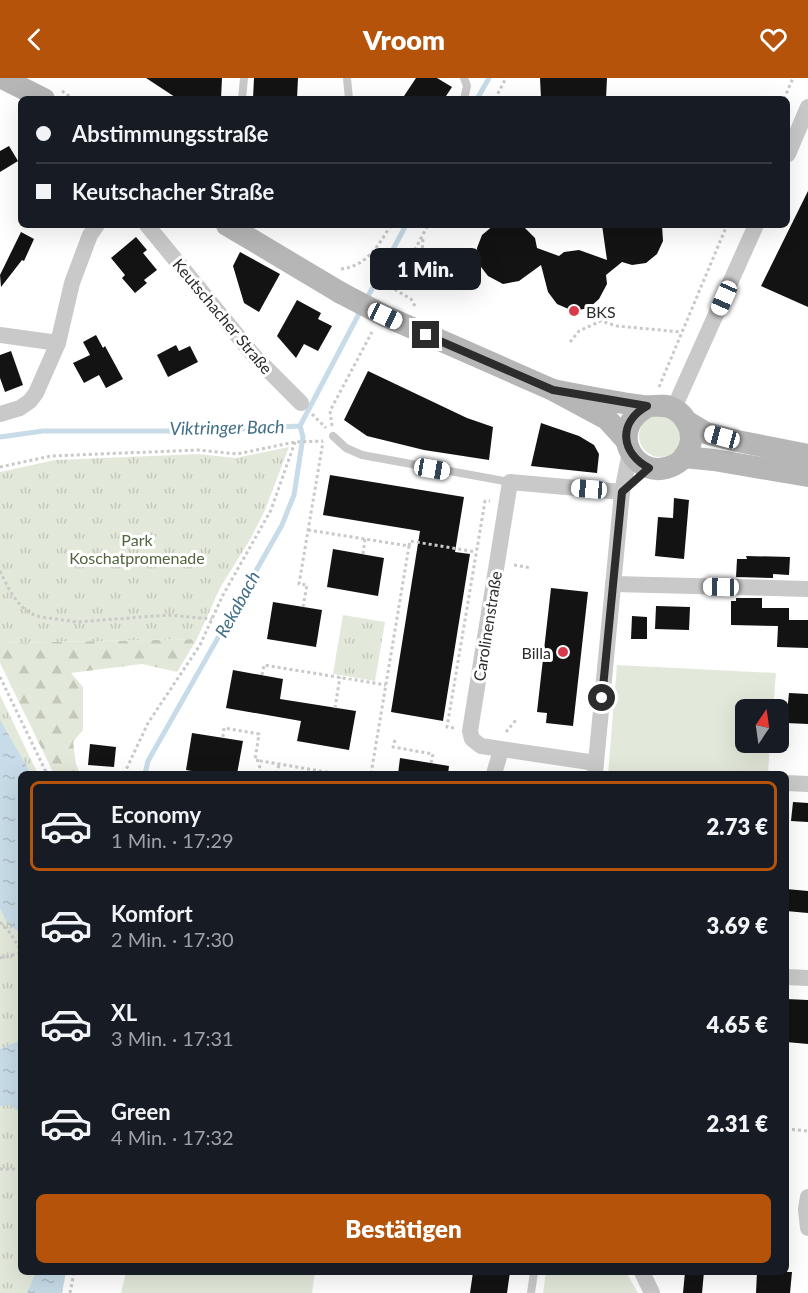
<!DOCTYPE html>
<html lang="de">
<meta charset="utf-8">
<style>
body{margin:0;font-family:Lato,sans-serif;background:#242831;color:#f1f3f6;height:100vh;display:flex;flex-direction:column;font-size:22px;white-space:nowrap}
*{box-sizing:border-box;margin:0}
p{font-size:20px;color:#9ea1a6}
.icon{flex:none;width:33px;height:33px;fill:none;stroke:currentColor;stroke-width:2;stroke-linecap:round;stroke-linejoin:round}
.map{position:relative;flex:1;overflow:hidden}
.panel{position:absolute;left:18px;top:693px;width:771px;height:504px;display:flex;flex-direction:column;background:#171b24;border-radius:9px;box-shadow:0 6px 24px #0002}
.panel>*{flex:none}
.top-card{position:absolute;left:18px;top:18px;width:772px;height:132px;border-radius:9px;box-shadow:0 6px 24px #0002;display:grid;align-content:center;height:132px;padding:0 18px;background:#171b24}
.needle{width:39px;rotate:13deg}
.fabs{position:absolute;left:735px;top:621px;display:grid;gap:12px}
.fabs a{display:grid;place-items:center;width:54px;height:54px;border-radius:9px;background:#171b24;box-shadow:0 6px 24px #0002;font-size:30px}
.end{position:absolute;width:27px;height:27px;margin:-14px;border:8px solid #2c2c2c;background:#fff;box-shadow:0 0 0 3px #fff}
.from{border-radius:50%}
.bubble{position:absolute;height:42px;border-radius:9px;background:#171b24;box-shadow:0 6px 24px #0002;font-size:20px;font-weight:800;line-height:42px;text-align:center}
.car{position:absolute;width:18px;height:36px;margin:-18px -9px;border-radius:8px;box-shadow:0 0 4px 2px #0007;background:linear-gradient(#fff 24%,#345 0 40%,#fff 0 76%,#345 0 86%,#fff 0)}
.top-card b{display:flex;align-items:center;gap:21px;height:57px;font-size:22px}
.top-card b+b{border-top:2px solid #363941}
.top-card i{width:15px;height:15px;background:#f1f3f6}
ul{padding:10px 0 0;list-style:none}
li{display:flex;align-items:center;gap:18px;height:90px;margin:0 12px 9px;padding:0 6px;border:3px solid transparent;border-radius:9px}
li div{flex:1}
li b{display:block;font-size:22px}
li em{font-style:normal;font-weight:800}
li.selected{border-color:#b45309}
li>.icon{width:54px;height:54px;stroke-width:1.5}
.action{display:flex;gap:12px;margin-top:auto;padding:12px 18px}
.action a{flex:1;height:69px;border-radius:9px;background:#b45309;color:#fff;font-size:24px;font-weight:800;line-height:69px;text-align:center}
header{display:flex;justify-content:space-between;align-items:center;height:78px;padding:0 18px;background:#b45309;color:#fff;font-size:27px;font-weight:800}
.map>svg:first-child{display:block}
.grass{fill:#e3e9da}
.forest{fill:url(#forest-firs)}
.park{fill:url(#park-tufts)}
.water{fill:url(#water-ripples)}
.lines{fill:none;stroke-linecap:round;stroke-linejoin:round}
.stream{stroke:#c7dce8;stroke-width:5}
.building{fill:#131313}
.path{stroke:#c9c9c9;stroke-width:3;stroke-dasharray:3 3;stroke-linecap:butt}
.lane{stroke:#c9c9c9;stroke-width:8}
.street{stroke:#c9c9c9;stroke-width:16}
.secondary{stroke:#b6b6b6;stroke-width:22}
.secondary-bridge{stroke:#b6b6b6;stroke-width:22}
.route{stroke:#2c2c2c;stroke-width:8}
.poi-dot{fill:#d73a4b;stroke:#fff;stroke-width:2}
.labels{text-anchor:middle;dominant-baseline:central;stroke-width:6;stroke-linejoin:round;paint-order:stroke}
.poi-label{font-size:16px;fill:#2c2c2c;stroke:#fff;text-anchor:start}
.street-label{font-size:16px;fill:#2c2c2c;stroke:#fff}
.park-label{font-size:16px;fill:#51643d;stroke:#fff}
.water-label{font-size:18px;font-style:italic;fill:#416f87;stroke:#fff}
</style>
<header><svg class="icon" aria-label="back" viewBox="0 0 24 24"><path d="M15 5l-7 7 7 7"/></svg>Vroom<svg class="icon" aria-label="heart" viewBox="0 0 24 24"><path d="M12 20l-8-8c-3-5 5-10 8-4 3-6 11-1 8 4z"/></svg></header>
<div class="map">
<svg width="808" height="1215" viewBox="0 0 808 1215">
<defs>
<pattern id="forest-firs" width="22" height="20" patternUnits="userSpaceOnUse" patternTransform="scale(1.5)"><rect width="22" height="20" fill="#e3e9da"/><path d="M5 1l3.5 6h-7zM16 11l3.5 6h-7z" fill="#c3c8bb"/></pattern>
<pattern id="park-tufts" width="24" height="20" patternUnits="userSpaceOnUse" patternTransform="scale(1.5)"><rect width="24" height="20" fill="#e3e9da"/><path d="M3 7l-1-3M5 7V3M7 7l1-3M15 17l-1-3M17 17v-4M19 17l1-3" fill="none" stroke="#c3c8bb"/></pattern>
<pattern id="water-ripples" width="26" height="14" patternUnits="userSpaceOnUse" patternTransform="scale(1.5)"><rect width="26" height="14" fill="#c7dce8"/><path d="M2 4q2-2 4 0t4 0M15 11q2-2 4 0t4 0" fill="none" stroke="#abbdc7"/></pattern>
</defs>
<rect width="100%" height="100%" fill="#fff"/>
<!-- grass -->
<g class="grass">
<circle cx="660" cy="358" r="21"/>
<polygon points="617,587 776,595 773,631 746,632 746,664 770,665 768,696 608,696"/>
<polygon points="126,1194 315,1194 312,1215 121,1215"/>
<polygon points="546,1194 626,1194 638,1215 543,1215"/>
</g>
<!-- forest -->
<polygon class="forest" points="197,561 177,594 142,586 71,595 83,609 83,652 73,664 76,686 80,696 54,696 0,585 0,565"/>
<!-- park -->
<g class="park">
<polygon points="289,369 265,432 251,460 220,510 197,561 0,565 0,394 55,382 199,376 235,380"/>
<polygon points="343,537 385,544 375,603 333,596"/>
<polygon points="0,617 38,696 21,696 21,1194 59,1194 54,1215 0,1215"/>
</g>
<!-- water -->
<g class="water">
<path d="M0,642l31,54h-10v158c-13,-4 -16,-13 -21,-24z"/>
<polygon points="21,962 21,1035 10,1027 0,1028 0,971"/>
<polygon points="36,1194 66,1194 62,1215 27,1215"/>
</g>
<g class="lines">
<!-- stream -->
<g class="stream">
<polyline points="477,21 489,0"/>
<polyline points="366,222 406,147"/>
<polyline points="0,359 43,353 199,353 300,348 362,230"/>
<polyline points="145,696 148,683 282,447 294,417 303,359 300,348"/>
</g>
</g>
<!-- building -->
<g class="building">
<polygon points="146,0 222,0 221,21 178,21"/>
<polygon points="254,0 298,0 297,21 253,21"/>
<polygon points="416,0 437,0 452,9 444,21 402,21"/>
<polygon points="540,0 607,0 606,21 541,21"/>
<polygon points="9,68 18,83 0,94 0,73"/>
<polygon points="808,113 808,229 761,208"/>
<polygon points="494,147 519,147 524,149 535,160 537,170 559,178 564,174 579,172 607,182 602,147 662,147 663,163 657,176 646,185 632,187 622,184 606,197 607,206 599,221 589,230 573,233 557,226 548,214 541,187 519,203 503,206 488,198 478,185 477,170 482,157"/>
<polygon points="21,154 34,161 24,183 22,182 1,209 0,197"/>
<polygon points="136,159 147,172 143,175 157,192 144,202 147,205 135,215 122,200 125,197 111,180"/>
<polygon points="240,174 280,196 259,234 244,225 233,188"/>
<polygon points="297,222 321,235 318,241 332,248 318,273 304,266 296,280 277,258"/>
<polygon points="96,257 103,270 105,268 123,301 106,310 99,297 84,305 73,285 90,277 83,264"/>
<polygon points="176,267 179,273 190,268 198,284 168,299 157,277"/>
<polygon points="11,273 23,307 5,314 0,300 0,277"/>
<polygon points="368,293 467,340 493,349 489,382 424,372 367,358 344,342"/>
<polygon points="541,345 579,358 594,367 599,376 597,395 531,388"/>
<polygon points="330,397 464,419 455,474 470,476 443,643 391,634 420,453 323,437"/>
<polygon points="674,420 689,422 684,481 655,478 658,439 673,440"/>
<polygon points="333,471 384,480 378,518 327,509"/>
<polygon points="746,478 790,479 789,497 773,496 773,500 736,499 737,481 747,481"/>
<polygon points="551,510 588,514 573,648 546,645 547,635 537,634"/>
<polygon points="736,520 762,520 762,530 789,530 789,542 808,542 808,570 777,569 778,548 731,547 731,523 736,523"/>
<polygon points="273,524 322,532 316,569 267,561"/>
<polygon points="656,528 690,529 689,552 655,551"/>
<polygon points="632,538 647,539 647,561 631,561"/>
<polygon points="233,592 283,601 280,621 356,633 349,672 297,663 301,643 226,630"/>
<polygon points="789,615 808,616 808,646 786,645"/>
<polygon points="192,655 243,663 237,696 209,696 186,692"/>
<polygon points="90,666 116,669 114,689 88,687"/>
<polygon points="400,680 449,688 448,696 398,696"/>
<polygon points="793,724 808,725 808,744 791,743"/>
<polygon points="786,811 808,813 808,835 786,833"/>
<polygon points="786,921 808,922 808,966 786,964"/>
<polygon points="473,1194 510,1194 507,1215 470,1215"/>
<polygon points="685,1194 704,1194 702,1215 683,1215"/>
<polygon points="757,1194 792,1194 790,1215 756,1215"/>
</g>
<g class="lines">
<!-- path -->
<g class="path">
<polyline points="62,13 73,21"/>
<polyline points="495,21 506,0"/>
<polyline points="784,21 793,0"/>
<polyline points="421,188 423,160"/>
<path d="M341,191c26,-3 37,-23 50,-44"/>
<polyline points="415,228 411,221 394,211 428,147"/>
<polyline points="570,264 579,253 601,243 617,248 681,254"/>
<polyline points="659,309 727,147"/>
<polyline points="312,336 326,350"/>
<polyline points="332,348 330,333 372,254"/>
<polyline points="0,389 51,378 198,372 237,376 295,364 323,363"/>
<polyline points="308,452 409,468 371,696"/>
<polyline points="409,468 410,463 476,474"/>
<polyline points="363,476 365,461"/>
<polyline points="514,487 531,490"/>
<path d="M0,493c9,19 19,41 41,46l36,5 91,-7 44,4"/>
<polyline points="303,529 307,507 299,506 323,364"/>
<polyline points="262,597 264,587 386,607"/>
<polyline points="0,599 47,696"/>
<polyline points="335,630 340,599"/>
<polyline points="454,650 447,649 485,423 490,423"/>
<polyline points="506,654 516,642"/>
<polyline points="223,659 224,650 259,656 255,682 261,683"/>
<polyline points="395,662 393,669 433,676 431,685"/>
<polyline points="124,696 148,645 200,567 223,517 271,432 295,364"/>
<polyline points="258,696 261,683 339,696"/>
<polyline points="277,696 279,686"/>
<polyline points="0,844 11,856 21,873"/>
<polyline points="0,880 21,875"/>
<polyline points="786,1051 808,1053"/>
<polyline points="0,1091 21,1091"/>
<polyline points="70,1215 74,1194"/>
</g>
<!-- lane -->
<g class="lane">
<polyline points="347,0 349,21"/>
<polyline points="242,21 244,0"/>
<polyline points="464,21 467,8 464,0"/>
<polyline points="333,358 346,370 362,377 510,404"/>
<polyline points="531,1215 534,1194"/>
</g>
<!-- street -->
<g class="street">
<polyline points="788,76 808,29"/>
<polyline points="147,147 255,279 301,325"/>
<polyline points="0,257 58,265"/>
<polyline points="674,330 756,147"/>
<polyline points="0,336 20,330 30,323 36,315 58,265 72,205 90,157 97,147"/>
<polyline points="613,506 808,511"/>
<polyline points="596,685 481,668 472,661 470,653 510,404 622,414"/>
<polyline points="595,695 622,414 630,374"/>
<polyline points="494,696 501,672"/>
<polyline points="786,705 808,706"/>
<polyline points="786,899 808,900"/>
<polyline points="808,1119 806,1131 808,1150"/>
<polyline points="642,1194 652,1215"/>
</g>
<!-- secondary -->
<g class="secondary">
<polyline points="2,0 44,21"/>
<polyline points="227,147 341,215"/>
<polyline points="385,238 553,312 607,341 626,362"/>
<path d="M553,312c30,6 60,12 90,16 11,1 21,-3 31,3 11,6 18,19 17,31 -1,10 -8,21 -17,25 -37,19 -70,-34 -27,-58"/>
<polyline points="686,343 706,355 737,363 808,377"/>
<polyline points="684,379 714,382 808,398"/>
</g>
<!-- secondary-bridge -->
<polyline class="secondary-bridge" points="341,215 385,238"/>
</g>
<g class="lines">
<!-- route -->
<path class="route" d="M426,257l127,55 94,16c-30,17 -26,47 2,62l-27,24 -20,206"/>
</g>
<!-- markers -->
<g class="poi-dot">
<circle cx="574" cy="233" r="6"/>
<circle cx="563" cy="574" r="6"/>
</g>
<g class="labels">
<!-- poi labels -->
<g class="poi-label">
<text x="586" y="233">BKS</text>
<text x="551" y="574" text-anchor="end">Billa</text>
</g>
<!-- street labels -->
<g class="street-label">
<text transform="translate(223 238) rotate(50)">Keutschacher Straße</text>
<text transform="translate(487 548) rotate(-81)">Carolinenstraße</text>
</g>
<!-- park labels -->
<g class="park-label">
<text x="137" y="461">Park<tspan x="137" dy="18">Koschatpromenade</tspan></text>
</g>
<!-- water labels -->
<g class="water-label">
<text transform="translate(227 349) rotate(-1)">Viktringer Bach</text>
<text transform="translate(237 526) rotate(-61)">Rekabach</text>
</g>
</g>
</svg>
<div class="fabs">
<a><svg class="needle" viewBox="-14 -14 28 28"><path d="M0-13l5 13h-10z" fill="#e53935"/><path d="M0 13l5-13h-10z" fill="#9ea1a6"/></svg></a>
</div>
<i class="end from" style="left:602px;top:620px"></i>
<i class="end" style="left:426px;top:257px"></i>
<div class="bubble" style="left:370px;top:170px;width:111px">1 Min.</div>
<i class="car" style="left:724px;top:220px;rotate:204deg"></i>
<i class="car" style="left:385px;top:238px;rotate:115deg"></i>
<i class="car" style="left:722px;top:359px;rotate:285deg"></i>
<i class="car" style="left:432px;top:391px;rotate:100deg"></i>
<i class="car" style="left:589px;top:411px;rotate:275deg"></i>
<i class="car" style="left:721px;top:509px;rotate:271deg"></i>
<div class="top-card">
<b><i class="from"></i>Abstimmungsstraße</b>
<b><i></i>Keutschacher Straße</b>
</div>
<section class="panel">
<ul>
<li class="selected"><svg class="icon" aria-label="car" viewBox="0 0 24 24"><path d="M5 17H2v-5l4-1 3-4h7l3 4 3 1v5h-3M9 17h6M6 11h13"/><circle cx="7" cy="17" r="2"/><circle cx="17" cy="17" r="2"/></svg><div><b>Economy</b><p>1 Min. · 17:29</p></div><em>2.73 €</em></li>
<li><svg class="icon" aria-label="car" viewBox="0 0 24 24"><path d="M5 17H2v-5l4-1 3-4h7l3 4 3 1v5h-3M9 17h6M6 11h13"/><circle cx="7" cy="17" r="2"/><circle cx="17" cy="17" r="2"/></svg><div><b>Komfort</b><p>2 Min. · 17:30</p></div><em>3.69 €</em></li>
<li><svg class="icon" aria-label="car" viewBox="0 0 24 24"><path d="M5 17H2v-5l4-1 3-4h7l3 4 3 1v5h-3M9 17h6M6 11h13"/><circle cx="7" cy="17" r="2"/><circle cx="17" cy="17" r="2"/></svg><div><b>XL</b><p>3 Min. · 17:31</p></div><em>4.65 €</em></li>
<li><svg class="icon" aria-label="car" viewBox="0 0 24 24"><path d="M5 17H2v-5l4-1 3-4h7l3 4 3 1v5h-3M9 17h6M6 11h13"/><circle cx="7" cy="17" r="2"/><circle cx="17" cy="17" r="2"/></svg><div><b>Green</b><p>4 Min. · 17:32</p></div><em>2.31 €</em></li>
</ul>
<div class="action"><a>Bestätigen</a></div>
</section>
</div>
